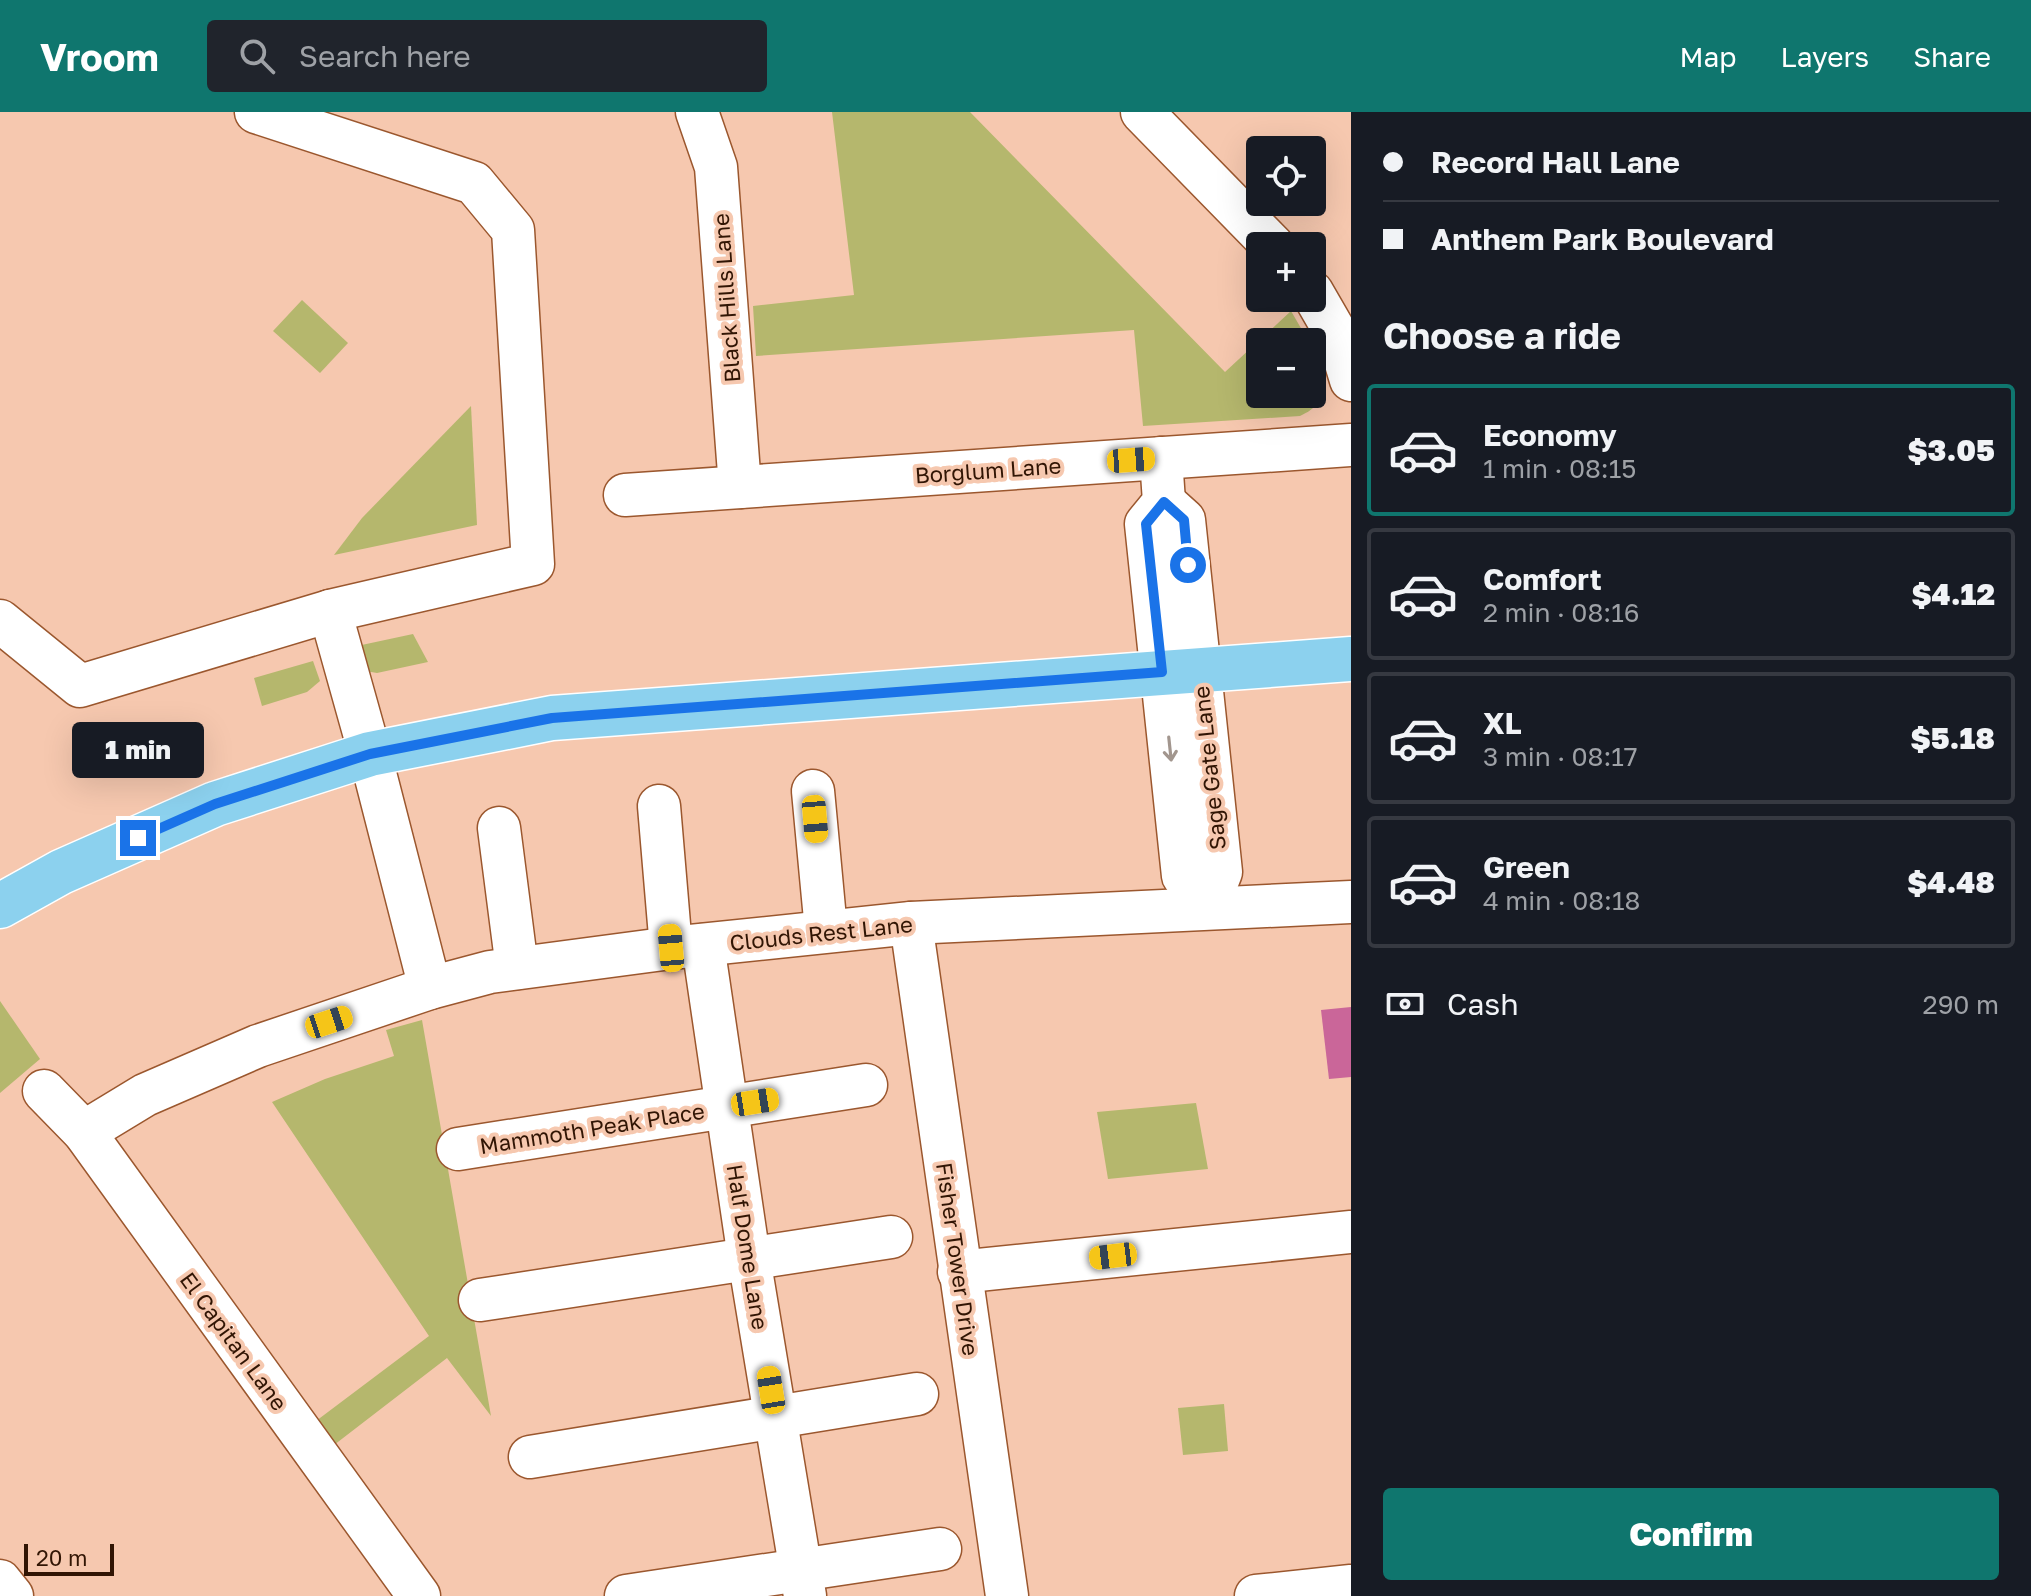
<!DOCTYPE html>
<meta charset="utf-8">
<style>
body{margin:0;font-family:"Golos Text",sans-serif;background:#20242c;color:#f1f3f6;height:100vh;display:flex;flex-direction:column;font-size:30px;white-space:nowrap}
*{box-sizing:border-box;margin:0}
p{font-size:26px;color:#9ea1a6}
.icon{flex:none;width:44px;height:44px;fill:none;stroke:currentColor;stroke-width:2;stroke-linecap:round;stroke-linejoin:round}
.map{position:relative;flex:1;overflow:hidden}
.details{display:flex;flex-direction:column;background:#171b24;width:680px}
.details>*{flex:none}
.hud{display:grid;align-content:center;height:176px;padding:0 32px;background:#171b24}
.fabs{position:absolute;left:1246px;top:24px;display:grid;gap:16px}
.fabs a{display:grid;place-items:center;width:80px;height:80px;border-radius:8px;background:#171b24;box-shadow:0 8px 32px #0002;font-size:40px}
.scale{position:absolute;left:24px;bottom:20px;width:90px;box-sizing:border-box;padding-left:8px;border:4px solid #311504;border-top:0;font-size:22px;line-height:28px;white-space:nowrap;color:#311504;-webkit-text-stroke:6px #f6c8af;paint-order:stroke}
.end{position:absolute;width:36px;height:36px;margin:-18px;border:10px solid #1a73e8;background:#fff;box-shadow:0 0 0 4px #fff}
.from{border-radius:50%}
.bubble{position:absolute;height:56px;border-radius:8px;background:#171b24;box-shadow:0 8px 32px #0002;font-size:26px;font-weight:800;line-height:56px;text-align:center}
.car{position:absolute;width:24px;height:48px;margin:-24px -12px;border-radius:10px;box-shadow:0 0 6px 2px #0007;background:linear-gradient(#f5c518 24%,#345 0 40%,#f5c518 0 76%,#345 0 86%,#f5c518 0)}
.hud b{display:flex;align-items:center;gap:28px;height:76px;font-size:30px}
.hud b+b{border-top:2px solid #363941}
.hud i{width:20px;height:20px;background:#f1f3f6}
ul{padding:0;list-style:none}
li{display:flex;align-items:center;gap:24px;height:132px;margin:0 16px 12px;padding:0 16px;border:4px solid #363941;border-radius:8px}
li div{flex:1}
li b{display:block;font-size:30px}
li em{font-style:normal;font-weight:800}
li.active{border-color:#0f766e}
li>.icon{width:72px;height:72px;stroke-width:1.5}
h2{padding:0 32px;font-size:36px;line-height:96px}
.pay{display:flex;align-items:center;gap:20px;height:88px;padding:0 32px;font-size:30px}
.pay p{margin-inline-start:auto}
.button{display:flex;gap:16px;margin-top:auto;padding:16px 32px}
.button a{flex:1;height:92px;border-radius:8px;background:#0f766e;color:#fff;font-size:32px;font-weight:800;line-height:92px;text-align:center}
header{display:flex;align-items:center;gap:48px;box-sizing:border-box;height:112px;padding:0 40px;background:#0f766e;color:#fff}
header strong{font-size:38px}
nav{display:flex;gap:44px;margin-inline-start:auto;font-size:28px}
.search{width:560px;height:72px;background:#20242c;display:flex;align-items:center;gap:20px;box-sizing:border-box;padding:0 28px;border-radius:8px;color:#9ea1a6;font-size:30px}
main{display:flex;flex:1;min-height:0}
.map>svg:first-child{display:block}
.green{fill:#b5b76d}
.water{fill:#ca6699}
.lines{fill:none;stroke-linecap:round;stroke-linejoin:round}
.minor-casing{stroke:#9b572e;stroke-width:45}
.major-casing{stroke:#fff;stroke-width:47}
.minor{stroke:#fff;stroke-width:42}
.major{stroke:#8cd1ee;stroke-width:44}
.oneway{stroke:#a2968e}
.route{stroke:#1a73e8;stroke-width:10}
.labels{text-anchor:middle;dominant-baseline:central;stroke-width:8;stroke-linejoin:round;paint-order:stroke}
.street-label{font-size:22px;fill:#311504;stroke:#f6c8af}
</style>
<header>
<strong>Vroom</strong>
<div class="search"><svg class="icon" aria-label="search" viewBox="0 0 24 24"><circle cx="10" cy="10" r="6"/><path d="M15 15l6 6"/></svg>Search here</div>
<nav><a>Map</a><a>Layers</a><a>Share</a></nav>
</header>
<main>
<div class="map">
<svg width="1351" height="1484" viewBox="0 0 1351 1484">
<rect width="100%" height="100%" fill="#f6c8af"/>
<!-- green -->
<g class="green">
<path d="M832,0h138l255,260 66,-61 18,31h-49v52h52v-43c10,26 21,51 -12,65l-157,10 -9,-96 -378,26 -3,-50 101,-11z"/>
<polygon points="302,188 348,231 320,261 273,219"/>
<polygon points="471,294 477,413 334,443 362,406"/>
<polygon points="413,522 428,550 377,561 360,558 357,534"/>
<polygon points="313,549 320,569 307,580 262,594 254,566"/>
<polygon points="0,889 40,947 0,981"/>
<polygon points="422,908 491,1304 447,1246 334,1333 316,1309 429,1224 272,990 325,967 394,944 386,918"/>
<polygon points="1196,991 1208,1057 1108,1067 1097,1000"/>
<polygon points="1224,1292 1228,1339 1183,1343 1178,1296"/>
</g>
<!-- water -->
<polygon class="water" points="1351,895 1351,965 1329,967 1321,898"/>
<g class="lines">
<!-- minor casing -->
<g class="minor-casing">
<g id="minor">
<polyline points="697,0 716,55 740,375"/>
<polyline points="1142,0 1273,134"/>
<polyline points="1312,180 1338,225 1351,268"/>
<polyline points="1161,346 1164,390 1146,412 1183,764 1207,796"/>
<polyline points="625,383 1351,333"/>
<polyline points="1164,390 1184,408 1221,760 1207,796"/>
<polyline points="330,499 370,642 430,876"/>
<polyline points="0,509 80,574 330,499 533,452 513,118 474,71 256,0"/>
<polyline points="813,679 826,818"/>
<polyline points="659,694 671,836"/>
<polyline points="499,716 517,856"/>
<polyline points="911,811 1007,1484"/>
<polyline points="703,833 749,1146 805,1484"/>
<polyline points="44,979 84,1020 419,1484"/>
<polyline points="84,1020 145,983 258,934 430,876 490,860 671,836 911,811 1351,790"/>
<polyline points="458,1037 866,973"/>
<polyline points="959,1160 1351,1120"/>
<polyline points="480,1188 891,1125"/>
<polyline points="530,1345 917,1282"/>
<polyline points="0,1469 12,1484"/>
<polyline points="626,1484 940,1437"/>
<polyline points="1256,1484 1351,1474"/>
</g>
</g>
<!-- major casing -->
<g class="major-casing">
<polyline id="major" points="0,794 61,760 215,692 370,642 552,606 1351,547"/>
</g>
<!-- minor -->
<use href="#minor" class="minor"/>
<!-- major -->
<use href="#major" class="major"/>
</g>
<!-- one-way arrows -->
<defs><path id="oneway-shaft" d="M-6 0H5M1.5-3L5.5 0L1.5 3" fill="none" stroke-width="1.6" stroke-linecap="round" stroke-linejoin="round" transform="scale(2)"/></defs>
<use class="oneway" href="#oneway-shaft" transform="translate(1170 637) rotate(84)"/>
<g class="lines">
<!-- route -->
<polyline class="route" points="138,726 215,692 370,642 552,606 1162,560 1146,412 1164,390 1184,408 1188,453"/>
</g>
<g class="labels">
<!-- street labels -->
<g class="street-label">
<text transform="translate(726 186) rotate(-94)">Black Hills Lane</text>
<text transform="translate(988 358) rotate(-4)">Borglum Lane</text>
<text transform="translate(1209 656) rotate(-96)">Sage Gate Lane</text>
<text transform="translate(821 821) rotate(-6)">Clouds Rest Lane</text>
<text transform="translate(592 1016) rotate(-9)">Mammoth Peak Place</text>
<text transform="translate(748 1135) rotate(81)">Half Dome Lane</text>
<text transform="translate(958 1147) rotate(82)">Fisher Tower Drive</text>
<text transform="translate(234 1229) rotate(54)">El Capitan Lane</text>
</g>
</g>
</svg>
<div class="fabs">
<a><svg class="icon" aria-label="locate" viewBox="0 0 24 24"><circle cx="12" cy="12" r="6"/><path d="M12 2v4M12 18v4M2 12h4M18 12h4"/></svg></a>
<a>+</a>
<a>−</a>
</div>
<div class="scale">20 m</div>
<i class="end from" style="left:1188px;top:453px"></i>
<i class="end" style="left:138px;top:726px"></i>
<div class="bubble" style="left:72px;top:610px;width:132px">1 min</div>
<i class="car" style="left:1131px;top:348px;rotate:86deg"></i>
<i class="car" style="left:815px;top:707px;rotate:175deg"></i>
<i class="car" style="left:671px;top:836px;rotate:355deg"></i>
<i class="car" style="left:329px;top:910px;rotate:72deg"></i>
<i class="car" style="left:755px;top:990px;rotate:81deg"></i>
<i class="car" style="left:1113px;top:1144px;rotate:263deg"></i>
<i class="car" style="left:771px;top:1278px;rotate:351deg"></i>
</div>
<section class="details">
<div class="hud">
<b><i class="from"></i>Record Hall Lane</b>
<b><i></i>Anthem Park Boulevard</b>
</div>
<h2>Choose a ride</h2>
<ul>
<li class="active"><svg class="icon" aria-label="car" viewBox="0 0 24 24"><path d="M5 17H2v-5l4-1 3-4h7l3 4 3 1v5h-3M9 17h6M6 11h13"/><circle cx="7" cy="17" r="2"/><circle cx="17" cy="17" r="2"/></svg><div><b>Economy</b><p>1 min · 08:15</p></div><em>$3.05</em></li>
<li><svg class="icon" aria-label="car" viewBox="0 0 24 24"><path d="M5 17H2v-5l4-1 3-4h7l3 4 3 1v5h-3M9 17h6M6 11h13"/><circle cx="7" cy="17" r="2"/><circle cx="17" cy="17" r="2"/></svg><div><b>Comfort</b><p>2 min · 08:16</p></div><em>$4.12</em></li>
<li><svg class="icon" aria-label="car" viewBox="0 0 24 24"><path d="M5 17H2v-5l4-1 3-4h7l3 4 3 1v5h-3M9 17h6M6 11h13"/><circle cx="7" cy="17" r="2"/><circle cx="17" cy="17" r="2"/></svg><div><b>XL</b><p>3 min · 08:17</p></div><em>$5.18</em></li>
<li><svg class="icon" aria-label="car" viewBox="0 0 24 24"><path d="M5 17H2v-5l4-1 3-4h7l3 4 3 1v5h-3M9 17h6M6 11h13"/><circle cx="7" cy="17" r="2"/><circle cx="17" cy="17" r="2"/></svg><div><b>Green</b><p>4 min · 08:18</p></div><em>$4.48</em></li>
</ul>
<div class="pay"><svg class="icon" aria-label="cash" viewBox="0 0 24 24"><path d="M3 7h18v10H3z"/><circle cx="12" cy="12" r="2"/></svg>Cash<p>290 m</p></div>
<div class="button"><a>Confirm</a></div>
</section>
</main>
